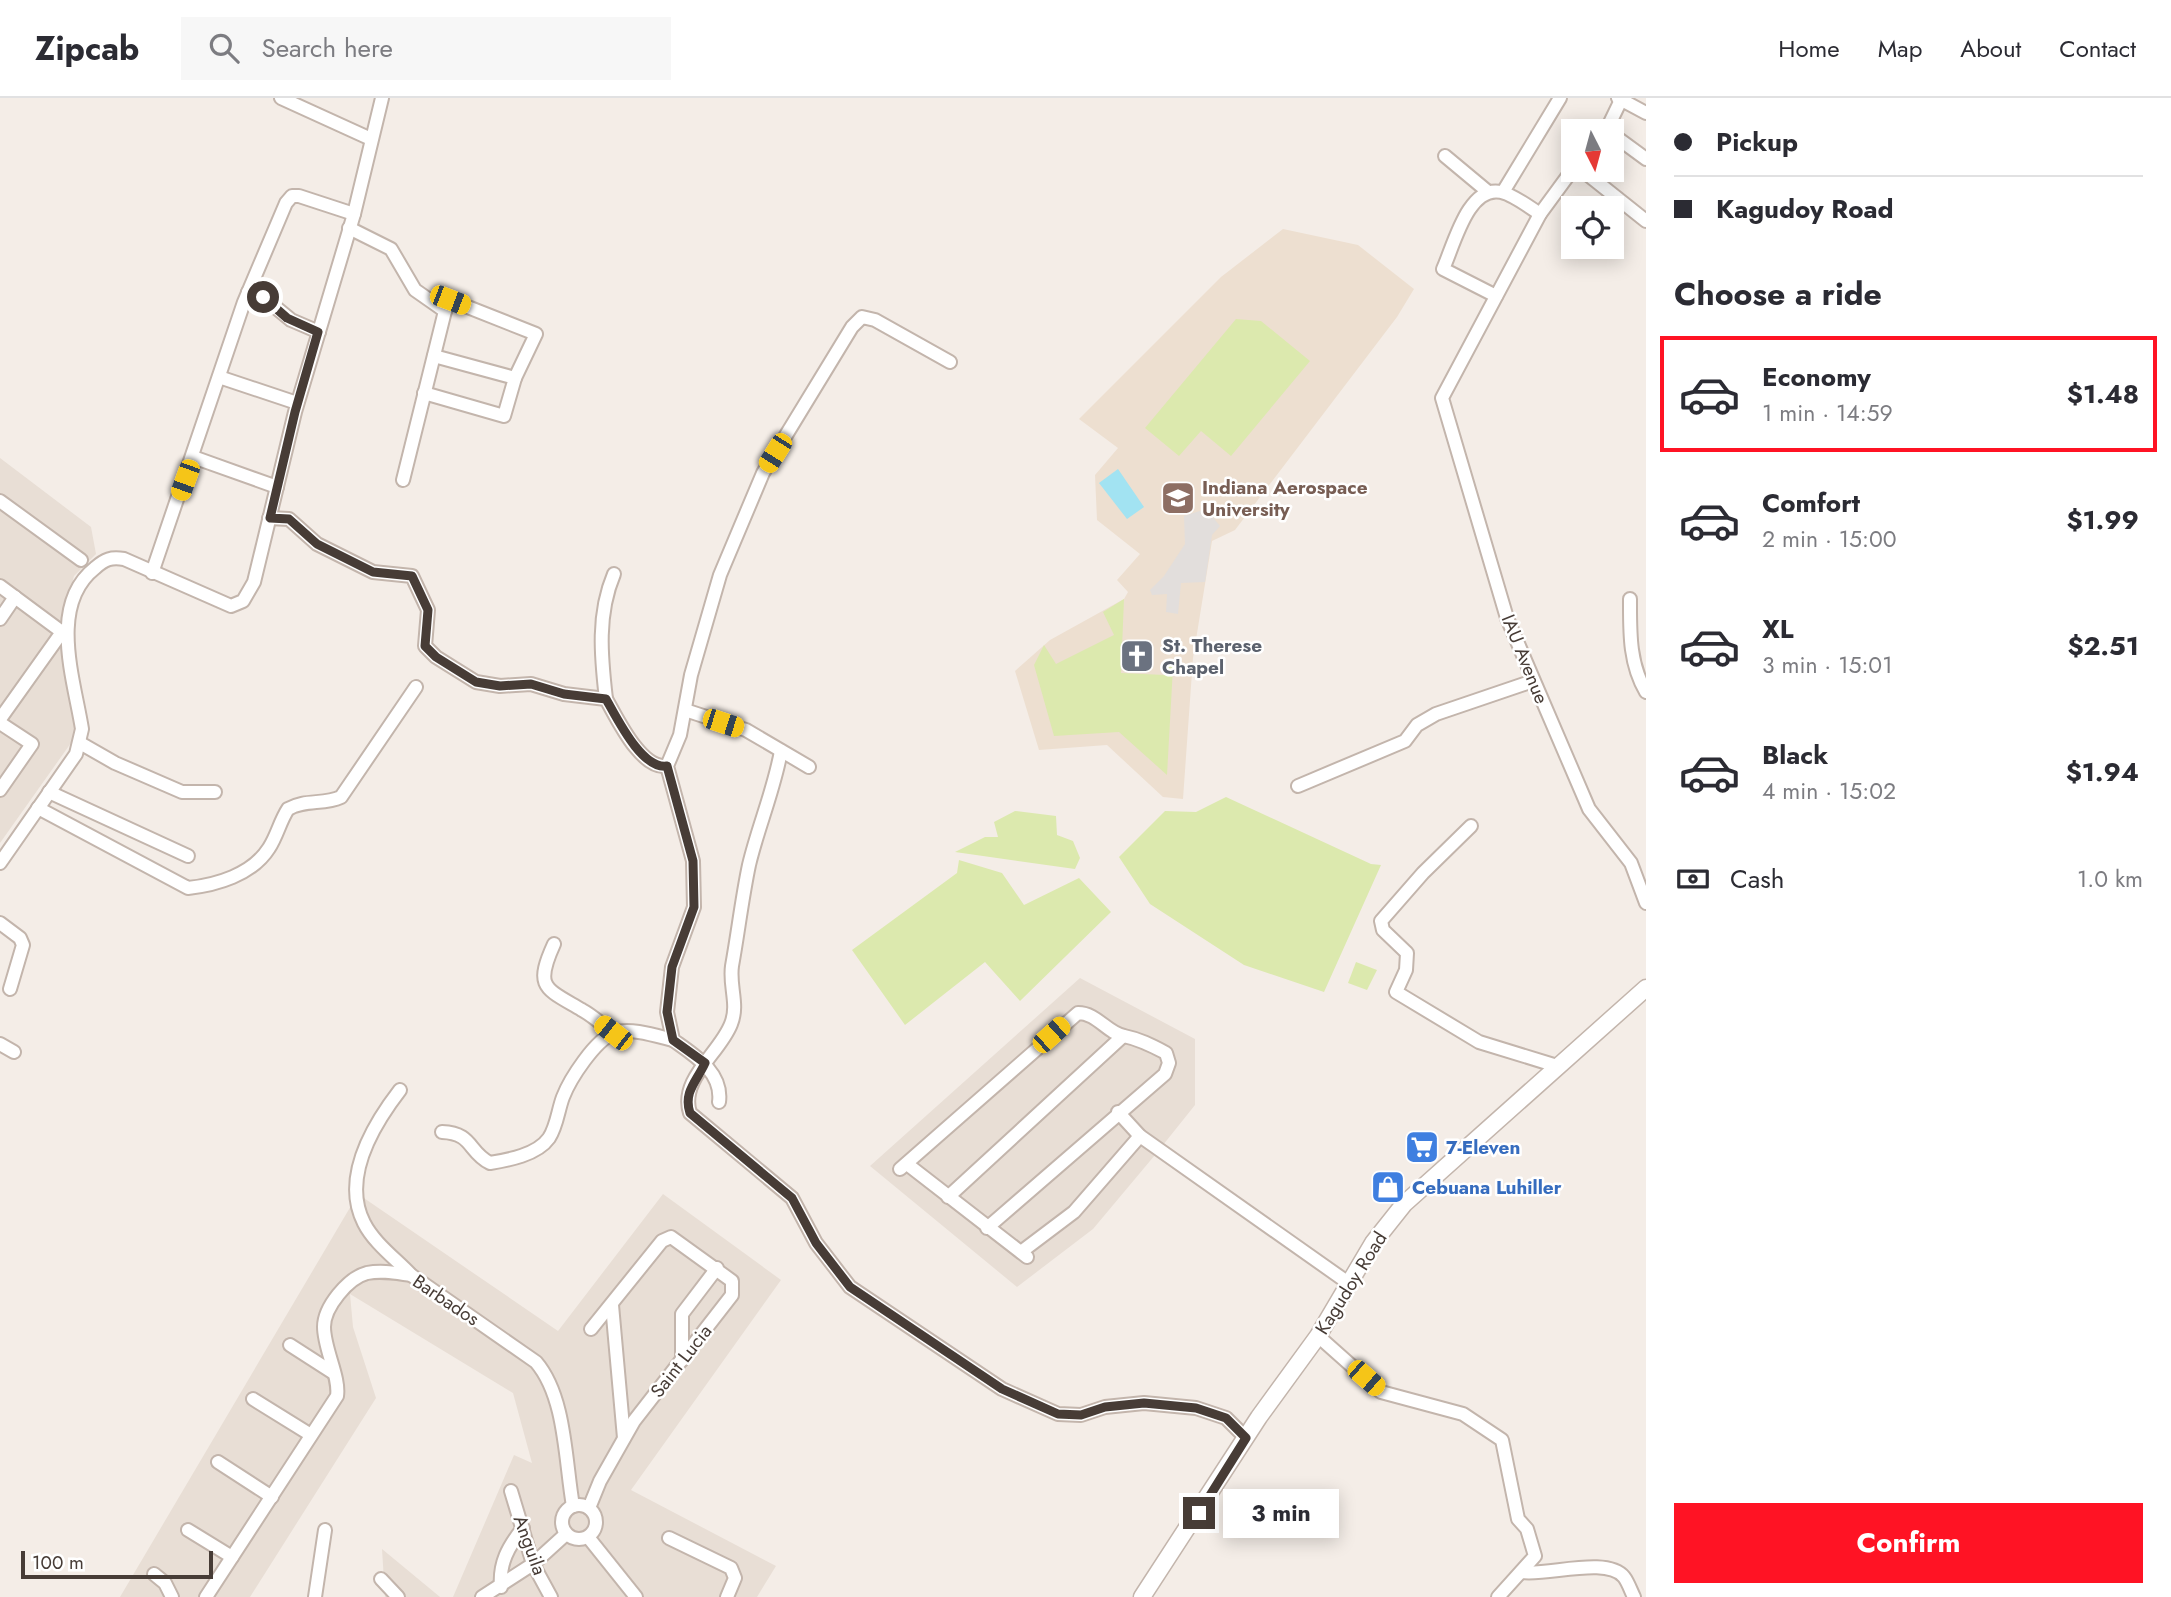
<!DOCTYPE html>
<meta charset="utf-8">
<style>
body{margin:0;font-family:Jost,sans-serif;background:#f7f7f7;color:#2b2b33;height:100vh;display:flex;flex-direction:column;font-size:26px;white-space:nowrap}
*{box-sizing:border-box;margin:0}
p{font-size:23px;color:#7c7c81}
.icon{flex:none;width:38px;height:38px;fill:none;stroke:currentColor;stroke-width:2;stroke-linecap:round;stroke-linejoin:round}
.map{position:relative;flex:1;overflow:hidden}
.panel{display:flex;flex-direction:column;background:#fff;width:525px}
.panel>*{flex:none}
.hud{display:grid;align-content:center;height:154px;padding:0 28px;background:#fff}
.needle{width:46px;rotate:174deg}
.fabs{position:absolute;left:1561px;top:21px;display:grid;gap:14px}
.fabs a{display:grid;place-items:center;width:63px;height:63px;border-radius:0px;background:#fff;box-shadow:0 4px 18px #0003;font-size:35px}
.scale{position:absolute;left:21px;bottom:18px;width:192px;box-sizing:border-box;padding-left:7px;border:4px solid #473c36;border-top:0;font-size:19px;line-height:24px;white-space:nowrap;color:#473c36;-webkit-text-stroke:5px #fff;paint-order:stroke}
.end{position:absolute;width:32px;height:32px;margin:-16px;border:9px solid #473c36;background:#fff;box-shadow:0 0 0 4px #fff}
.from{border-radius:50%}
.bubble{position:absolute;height:49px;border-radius:0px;background:#fff;box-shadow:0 4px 18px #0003;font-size:23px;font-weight:700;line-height:49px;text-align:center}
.car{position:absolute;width:21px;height:42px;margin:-21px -10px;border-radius:9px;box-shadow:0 0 5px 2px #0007;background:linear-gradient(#f5c518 24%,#345 0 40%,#f5c518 0 76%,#345 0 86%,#f5c518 0)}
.hud b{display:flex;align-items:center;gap:24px;height:66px;font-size:26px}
.hud b+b{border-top:2px solid #e1e1e2}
.hud i{width:18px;height:18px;background:#2b2b33}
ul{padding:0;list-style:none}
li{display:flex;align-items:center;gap:21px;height:116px;margin:0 14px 10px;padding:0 14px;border:4px solid transparent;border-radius:0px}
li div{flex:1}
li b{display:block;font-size:26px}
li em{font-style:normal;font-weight:700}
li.on{border-color:#ff1324}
li>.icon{width:63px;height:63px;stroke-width:1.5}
h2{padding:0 28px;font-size:32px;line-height:84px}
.pay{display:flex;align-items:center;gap:18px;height:77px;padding:0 28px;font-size:26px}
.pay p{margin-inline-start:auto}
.primary-button{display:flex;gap:14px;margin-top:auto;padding:14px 28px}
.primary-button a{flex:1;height:80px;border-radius:0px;background:#ff1324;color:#fff;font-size:28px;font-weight:700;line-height:80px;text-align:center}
header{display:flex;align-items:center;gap:42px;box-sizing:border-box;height:98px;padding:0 35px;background:#fff;border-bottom:2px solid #e1e1e2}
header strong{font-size:33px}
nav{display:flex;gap:38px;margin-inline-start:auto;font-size:24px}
.search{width:490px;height:63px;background:#f7f7f7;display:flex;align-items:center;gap:18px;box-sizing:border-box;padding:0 24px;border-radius:0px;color:#7c7c81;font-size:26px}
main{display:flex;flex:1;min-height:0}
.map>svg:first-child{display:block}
.residential{fill:#e8ded5}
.education{fill:#eddfd0}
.green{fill:#dce9ae}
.parking{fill:#e2dedc}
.water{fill:#a2e3f2}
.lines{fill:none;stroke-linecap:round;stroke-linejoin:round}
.minor-casing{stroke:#c3b5ac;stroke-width:16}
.tertiary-casing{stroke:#c3b5ac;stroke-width:19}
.minor{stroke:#fff;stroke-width:12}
.tertiary{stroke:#fff;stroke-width:16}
.route{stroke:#473c36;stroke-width:9}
.labels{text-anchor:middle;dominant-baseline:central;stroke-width:5;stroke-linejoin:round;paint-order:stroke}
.education-label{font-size:19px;font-weight:bold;fill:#785e54;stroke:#fff;text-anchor:start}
.worship-label{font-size:19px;font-weight:bold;fill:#5b616d;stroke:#fff;text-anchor:start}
.street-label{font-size:19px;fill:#473c36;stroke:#fff}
.shop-label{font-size:19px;font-weight:bold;fill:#366cbe;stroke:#fff;text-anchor:start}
</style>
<header>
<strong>Zipcab</strong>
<div class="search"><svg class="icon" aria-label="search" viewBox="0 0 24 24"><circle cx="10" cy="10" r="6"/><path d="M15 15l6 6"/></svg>Search here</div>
<nav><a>Home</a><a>Map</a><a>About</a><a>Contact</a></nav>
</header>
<main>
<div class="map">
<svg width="1646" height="1499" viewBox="0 0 1646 1499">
<rect width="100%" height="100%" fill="#f4ede7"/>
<!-- residential -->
<g class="residential">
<polygon points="0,360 91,429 96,456 74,478 63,520 78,635 0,745"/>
<polygon points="1080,880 1195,941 1195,1007 1163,1047 1347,1175 1340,1186 1155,1057 1093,1131 1017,1189 870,1068"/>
<polygon points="358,1096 558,1233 663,1096 781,1182 631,1392 776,1468 757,1499 453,1499 514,1357 532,1365 513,1295 350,1196 353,1229 376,1300 250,1499 120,1499"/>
<polygon points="382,1451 440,1499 385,1499"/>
</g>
<!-- education -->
<polygon class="education" points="1283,131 1358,147 1414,191 1397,219 1235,432 1212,443 1193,560 1183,701 1163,699 1107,647 1039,652 1015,573 1050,542 1124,501 1128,494 1117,482 1140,456 1097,422 1095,377 1118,350 1079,321 1221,179"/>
<!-- green -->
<g class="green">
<polygon points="1236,221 1261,223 1310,263 1231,358 1201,333 1179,358 1145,330"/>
<polygon points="1124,501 1121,575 1165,577 1166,568 1173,569 1167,677 1119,634 1054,638 1034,567 1044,547 1056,566 1114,537 1103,514"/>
<polygon points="1226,699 1371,766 1381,767 1324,894 1244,867 1150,806 1119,759 1165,713 1196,714"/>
<polygon points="1015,713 1056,718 1057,737 1073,743 1080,760 1075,771 955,754 985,739 998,739 994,724"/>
<polygon points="959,762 1002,775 1024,807 1079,780 1111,814 1020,903 985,864 905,927 852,852 957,775"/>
<polygon points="1356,864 1377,872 1367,892 1348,885"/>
</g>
<!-- parking -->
<polygon class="parking" points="1206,411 1220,428 1212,437 1205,484 1181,485 1178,516 1166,514 1167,496 1152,497 1150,492 1164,478 1185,446 1184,418"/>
<!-- water -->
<polygon class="water" points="1118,371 1144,409 1127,421 1099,385"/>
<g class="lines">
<!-- minor casing -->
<g class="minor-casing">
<g id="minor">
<polyline points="281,0 371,41"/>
<polyline points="1618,0 1646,15"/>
<polyline points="1606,33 1621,2"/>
<polyline points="1612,36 1646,61"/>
<polyline points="1445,58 1487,93"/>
<polyline points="1573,71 1540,116 1442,300 1507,520 1589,711 1631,765 1646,805"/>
<polyline points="1582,72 1646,123"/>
<polyline points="1503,94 1560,0"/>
<polyline points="349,130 391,151 415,192 445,213 403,382"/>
<polyline points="248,194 263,199 291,222 319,234"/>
<path d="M1496,198l-53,-27c11,-24 25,-84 58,-77 13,3 28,15 39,22"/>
<polyline points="445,213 450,202 536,236 515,280"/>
<polyline points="219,279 297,305"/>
<polyline points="424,295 504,318 515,280 434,258"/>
<polyline points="193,359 277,389"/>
<polyline points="0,403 81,462"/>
<path d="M269,420l20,1 28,25 56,28 39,4 16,34 -3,36 11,11 40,25 24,4 31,-2 33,10 42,5c11,19 35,71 61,67"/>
<polyline points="152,475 244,204 286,105 292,98 299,98 354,116"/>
<polyline points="0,488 62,534 0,621"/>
<path d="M1630,501c0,33 -1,64 16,93"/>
<polyline points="0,521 15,499"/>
<path d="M606,601c-5,-43 -9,-85 8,-125"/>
<polyline points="685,612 746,632 809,669"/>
<polyline points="0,625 32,646 0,692"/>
<polyline points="80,645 115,665 182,694 215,694"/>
<path d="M781,653c-7,39 -23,76 -32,114 -7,33 -11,68 -17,101 -3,21 7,38 -1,58 -11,29 -52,55 -41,89l102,85 24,45 34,44 152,102 56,25 23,1 24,-8 39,-4 52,5 30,10 20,20"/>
<polyline points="1298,688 1405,643 1417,627 1436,616 1533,583"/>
<polyline points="49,694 188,758"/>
<path d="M38,710l150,80c28,-3 64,-13 81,-40 8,-12 11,-27 19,-39 17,-10 36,-4 53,-12l75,-110"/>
<polyline points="1471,728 1423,775 1381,823 1383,832 1407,855 1406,872 1396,894 1479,944 1557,968"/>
<path d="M0,765l76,-109 6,-25c-8,-50 -34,-124 13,-161 10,-9 16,-11 29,-9l107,47 12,-5 11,-19 41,-170 59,-198 28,-116"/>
<polyline points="0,825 20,840 23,847 10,891"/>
<path d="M554,846c-20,44 -9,44 28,66 11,6 21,15 31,23"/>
<polyline points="0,946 14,954"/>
<path d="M400,992c-27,35 -59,88 -36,133 10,20 32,36 47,52"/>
<path d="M719,1004c4,-30 -25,-47 -46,-62l-6,-28 5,-45 22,-60 -1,-46 -26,-95 13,-31 11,-60 29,-100 43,-102 89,-146 10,-10 13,3 75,42"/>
<polyline points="1118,1014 1140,1038 1347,1184"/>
<path d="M442,1034c31,1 26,20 48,31 18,-3 47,-8 59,-25 8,-12 9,-28 14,-41 7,-18 32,-57 51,-64 16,-6 43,3 59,7"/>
<polyline points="907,1066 1027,1159"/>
<path d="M900,1071l178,-156c19,0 29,20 46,23 15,3 27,9 42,17l3,10 -4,11 -178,154"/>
<polyline points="948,1099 1123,938"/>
<polyline points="1021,1154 1074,1114 1140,1038"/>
<polyline points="612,1207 624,1340"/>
<polyline points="1318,1238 1381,1294 1463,1316 1502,1342 1518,1421 1527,1431 1535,1458 1498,1499"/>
<polyline points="290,1247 332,1274"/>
<polyline points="682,1262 682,1216 717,1170"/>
<polyline points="253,1301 311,1337"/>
<polyline points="218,1364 272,1399"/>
<polyline points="511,1393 533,1466 551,1499"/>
<circle cx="579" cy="1424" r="17"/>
<polyline points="589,1410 600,1383 634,1323 732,1197 732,1183 671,1139 662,1143 591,1231"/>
<polyline points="188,1432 232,1459"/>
<polyline points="588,1439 636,1499"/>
<polyline points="669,1440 731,1470 735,1480 727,1499"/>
<path d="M1522,1474c25,4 85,-16 102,5 4,5 7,14 10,20"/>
<polyline points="154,1476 165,1485 172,1499"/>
<polyline points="381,1481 398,1499"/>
<path d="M501,1489c-2,-24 7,-40 22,-59"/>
<path d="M206,1499l131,-201c3,-19 -13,-47 -13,-69 0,-20 24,-49 43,-54 15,-3 29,0 44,2l125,87c30,35 29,99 37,144"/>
<polyline points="315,1499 325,1432"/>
<polyline points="482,1499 533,1466 566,1436"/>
</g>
</g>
<!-- tertiary casing -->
<g class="tertiary-casing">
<polyline id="tertiary" points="1142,1499 1259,1319 1318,1238 1373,1145 1404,1106 1646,890"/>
</g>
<!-- minor -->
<use href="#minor" class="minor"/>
<!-- tertiary -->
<use href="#tertiary" class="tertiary"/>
</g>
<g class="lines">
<!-- route -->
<path class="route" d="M263,199l24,21 31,14 -23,80 -25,106 19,1 28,25 56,28 39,4 16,34 -3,36 11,11 40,25 24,4 31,-2 33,10 42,5c11,19 36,71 61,67l26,95 1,46 -22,60 -5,45 6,28 32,23c-8,18 -22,29 -15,50l102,85 24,45 34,44 152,102 56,25 23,1 24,-8 39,-4 52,5 30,10 20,20 -47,75"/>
</g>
<!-- icons -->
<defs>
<g id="university-square" transform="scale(1.75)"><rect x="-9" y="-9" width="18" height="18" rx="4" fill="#8d6e63" stroke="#fff"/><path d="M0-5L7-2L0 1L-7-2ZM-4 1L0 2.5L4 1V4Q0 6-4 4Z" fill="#fff"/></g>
<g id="church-square" transform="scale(1.75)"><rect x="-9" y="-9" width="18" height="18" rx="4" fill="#6b7280" stroke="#fff"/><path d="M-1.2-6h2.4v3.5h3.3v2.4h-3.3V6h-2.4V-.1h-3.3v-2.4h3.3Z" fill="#fff"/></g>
<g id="supermarket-square" transform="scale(1.75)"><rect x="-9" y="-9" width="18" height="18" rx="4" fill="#3f7fe0" stroke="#fff"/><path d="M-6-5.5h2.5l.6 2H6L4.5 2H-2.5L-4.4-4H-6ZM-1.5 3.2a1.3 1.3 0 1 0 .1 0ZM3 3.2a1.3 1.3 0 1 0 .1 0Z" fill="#fff"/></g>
<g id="shop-square" transform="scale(1.75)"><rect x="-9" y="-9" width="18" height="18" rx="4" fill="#3f7fe0" stroke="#fff"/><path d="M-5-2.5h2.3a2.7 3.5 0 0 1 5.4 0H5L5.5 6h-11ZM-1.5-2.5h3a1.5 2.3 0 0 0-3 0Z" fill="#fff"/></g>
</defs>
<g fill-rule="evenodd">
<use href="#university-square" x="1178" y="400"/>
<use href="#church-square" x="1137" y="558"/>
<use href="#supermarket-square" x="1422" y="1049"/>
<use href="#shop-square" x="1388" y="1089"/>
</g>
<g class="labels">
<!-- education labels -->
<g class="education-label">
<text x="1202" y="389">Indiana Aerospace<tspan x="1202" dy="22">University</tspan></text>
</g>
<!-- worship labels -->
<g class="worship-label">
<text x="1162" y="547">St. Therese<tspan x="1162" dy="22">Chapel</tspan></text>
</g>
<!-- street labels -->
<g class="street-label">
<text transform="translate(1525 561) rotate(68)">IAU Avenue</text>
<text transform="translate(1351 1185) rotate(-58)">Kagudoy Road</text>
<text transform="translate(446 1202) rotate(34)">Barbados</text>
<text transform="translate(681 1263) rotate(-52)">Saint Lucia</text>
<text transform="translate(530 1447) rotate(70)">Anguila</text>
</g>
<!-- shop labels -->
<g class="shop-label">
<text x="1446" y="1049">7-Eleven</text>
<text x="1412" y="1089">Cebuana Luhiller</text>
</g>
</g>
</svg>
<div class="fabs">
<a><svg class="needle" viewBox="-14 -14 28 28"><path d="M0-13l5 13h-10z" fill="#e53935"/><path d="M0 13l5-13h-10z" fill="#7c7c81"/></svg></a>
<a><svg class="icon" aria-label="locate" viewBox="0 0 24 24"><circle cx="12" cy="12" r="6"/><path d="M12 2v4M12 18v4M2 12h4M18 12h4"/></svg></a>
</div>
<div class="scale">100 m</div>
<i class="end from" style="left:263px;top:199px"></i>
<i class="end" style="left:1199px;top:1415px"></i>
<div class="bubble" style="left:1223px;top:1391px;width:116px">3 min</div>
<i class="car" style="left:450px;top:202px;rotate:111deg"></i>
<i class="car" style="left:775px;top:355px;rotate:212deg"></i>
<i class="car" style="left:185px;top:382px;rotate:200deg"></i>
<i class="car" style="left:723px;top:625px;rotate:108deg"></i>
<i class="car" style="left:613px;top:935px;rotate:308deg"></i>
<i class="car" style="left:1051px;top:937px;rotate:48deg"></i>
<i class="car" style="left:1366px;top:1280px;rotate:131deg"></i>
</div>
<section class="panel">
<div class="hud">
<b><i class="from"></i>Pickup</b>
<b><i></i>Kagudoy Road</b>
</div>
<h2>Choose a ride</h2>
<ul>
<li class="on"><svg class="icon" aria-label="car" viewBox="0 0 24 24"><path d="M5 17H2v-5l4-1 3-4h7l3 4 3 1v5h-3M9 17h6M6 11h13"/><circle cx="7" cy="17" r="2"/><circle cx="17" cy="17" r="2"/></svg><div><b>Economy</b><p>1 min · 14:59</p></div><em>$1.48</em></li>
<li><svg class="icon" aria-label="car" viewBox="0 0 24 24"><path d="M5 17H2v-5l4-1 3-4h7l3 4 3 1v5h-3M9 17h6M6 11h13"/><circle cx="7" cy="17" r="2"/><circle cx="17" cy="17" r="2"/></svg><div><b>Comfort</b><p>2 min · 15:00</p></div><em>$1.99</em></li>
<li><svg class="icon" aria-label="car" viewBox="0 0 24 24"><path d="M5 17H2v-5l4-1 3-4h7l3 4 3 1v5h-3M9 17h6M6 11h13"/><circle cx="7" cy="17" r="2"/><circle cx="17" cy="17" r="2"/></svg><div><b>XL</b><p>3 min · 15:01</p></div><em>$2.51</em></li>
<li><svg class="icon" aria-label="car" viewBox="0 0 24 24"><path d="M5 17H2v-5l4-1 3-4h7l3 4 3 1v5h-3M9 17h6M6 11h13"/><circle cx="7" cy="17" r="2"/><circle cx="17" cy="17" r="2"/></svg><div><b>Black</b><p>4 min · 15:02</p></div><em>$1.94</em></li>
</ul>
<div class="pay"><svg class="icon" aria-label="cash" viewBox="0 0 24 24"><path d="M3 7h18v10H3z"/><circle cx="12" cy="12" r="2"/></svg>Cash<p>1.0 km</p></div>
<div class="primary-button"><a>Confirm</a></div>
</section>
</main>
